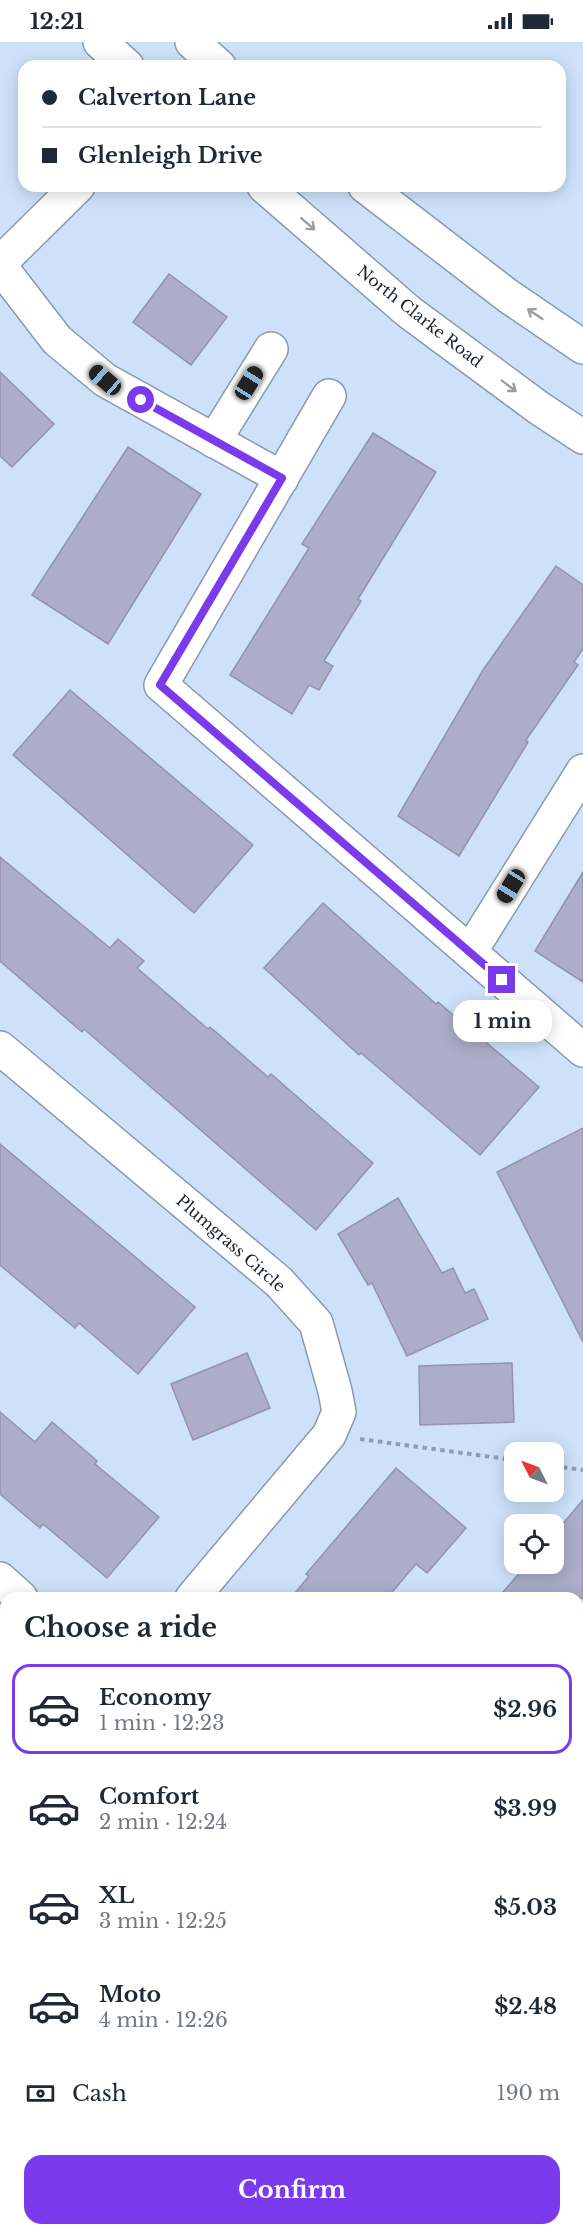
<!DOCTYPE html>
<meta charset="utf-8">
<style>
body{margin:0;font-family:"Libre Baskerville",serif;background:#f6f6f7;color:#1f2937;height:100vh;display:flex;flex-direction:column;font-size:22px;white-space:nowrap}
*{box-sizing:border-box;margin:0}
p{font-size:20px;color:#747a83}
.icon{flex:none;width:33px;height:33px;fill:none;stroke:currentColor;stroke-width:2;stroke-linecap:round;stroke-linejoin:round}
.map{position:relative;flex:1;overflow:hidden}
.details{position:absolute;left:0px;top:1550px;width:584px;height:644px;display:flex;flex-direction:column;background:#fff;border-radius:18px 18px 0 0;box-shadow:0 3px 15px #0003}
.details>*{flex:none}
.guide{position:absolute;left:18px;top:18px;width:548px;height:132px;border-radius:18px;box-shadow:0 3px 15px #0003;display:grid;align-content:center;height:132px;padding:0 24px;background:#fff}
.needle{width:39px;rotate:312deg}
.buttons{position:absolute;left:504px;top:1400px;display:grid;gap:12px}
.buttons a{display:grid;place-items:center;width:60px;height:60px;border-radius:12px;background:#fff;box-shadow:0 3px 15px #0003;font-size:30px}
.end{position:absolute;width:27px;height:27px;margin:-14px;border:8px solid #7c3aed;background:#fff;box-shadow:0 0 0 3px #fff}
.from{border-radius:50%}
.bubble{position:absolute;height:42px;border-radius:18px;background:#fff;box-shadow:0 3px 15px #0003;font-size:20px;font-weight:700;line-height:42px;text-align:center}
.car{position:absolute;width:18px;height:36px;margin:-18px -9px;border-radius:8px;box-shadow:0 0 4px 2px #0007;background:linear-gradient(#222 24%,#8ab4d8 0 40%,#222 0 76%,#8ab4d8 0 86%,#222 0)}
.guide b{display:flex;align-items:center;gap:21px;height:57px;font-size:22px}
.guide b+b{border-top:2px solid #e0e1e3}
.guide i{width:15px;height:15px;background:#1f2937}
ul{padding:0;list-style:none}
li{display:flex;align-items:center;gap:18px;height:90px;margin:0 12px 9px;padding:0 12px;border:3px solid transparent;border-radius:18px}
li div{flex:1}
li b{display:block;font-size:22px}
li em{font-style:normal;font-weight:700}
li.on{border-color:#7c3aed}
li>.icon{width:54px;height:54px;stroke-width:1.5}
h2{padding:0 24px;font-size:27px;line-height:72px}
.pay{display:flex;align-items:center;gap:15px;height:66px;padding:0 24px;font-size:22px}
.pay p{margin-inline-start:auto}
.cta{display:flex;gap:12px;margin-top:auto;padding:12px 24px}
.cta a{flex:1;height:69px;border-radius:18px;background:#7c3aed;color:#fff;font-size:24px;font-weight:700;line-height:69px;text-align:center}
.status{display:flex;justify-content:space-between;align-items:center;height:42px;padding:0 30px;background:#fff;direction:ltr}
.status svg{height:16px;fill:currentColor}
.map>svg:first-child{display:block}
.green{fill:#d8c2e3}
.building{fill:#acadc9;stroke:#9393ae;stroke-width:1.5}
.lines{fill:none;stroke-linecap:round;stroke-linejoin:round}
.minor-casing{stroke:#879ab0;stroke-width:36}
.path{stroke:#8d9daf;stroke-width:4;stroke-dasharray:4.5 4.5;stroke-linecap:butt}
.minor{stroke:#fff;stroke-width:33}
.oneway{stroke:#999ca0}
.route{stroke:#7c3aed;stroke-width:8}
.labels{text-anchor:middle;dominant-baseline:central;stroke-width:4.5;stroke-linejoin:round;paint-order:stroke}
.street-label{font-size:16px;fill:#1d242d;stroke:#fff}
</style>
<div class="status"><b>12:21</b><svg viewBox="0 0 49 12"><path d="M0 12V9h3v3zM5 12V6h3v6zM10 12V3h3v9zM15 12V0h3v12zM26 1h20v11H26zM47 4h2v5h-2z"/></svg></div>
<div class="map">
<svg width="583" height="2192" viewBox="0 0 583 2192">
<rect width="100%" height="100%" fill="#cde2fa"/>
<!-- green -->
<polygon class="green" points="6,1935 6,2187 398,2187 404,2192 0,2192 0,1941"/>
<!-- building -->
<g class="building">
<polygon points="169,232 227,275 191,323 133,280"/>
<polygon points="0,330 54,382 12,425 0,414"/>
<polygon points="373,391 436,430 358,557 361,559 324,619 333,624 319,648 309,643 292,672 230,633 309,506 302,502"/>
<polygon points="128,405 201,452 108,602 32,553"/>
<polygon points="556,524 583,543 583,607 574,620 578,623 526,698 528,700 459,814 398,774 483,628"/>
<polygon points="70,648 253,803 194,871 13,713"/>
<polygon points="0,815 110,906 118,897 144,919 137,926 208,987 210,985 268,1035 271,1032 373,1121 316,1188 84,987 82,990 0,919"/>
<polygon points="583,830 583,940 535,909"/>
<polygon points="323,861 436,962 438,960 539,1045 480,1113 361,1011 359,1013 264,926"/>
<polygon points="583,1086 583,1300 497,1130"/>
<polygon points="0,1102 195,1265 138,1332 79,1281 75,1286 0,1223"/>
<polygon points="398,1156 442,1231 453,1226 465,1251 474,1247 488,1277 407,1314 372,1241 368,1243 338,1192"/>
<polygon points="247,1311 270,1366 193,1398 171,1342"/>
<polygon points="512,1321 514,1380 420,1383 419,1324"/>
<polygon points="0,1370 35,1400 52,1380 97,1419 95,1422 159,1475 107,1536 43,1482 40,1486 0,1452"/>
<polygon points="396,1426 466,1486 427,1531 416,1522 387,1556 291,1556 309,1534 306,1532"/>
<polygon points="583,1458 583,1556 498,1556 528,1521 554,1521 554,1492"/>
</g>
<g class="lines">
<!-- minor casing -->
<g class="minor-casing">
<g id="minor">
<polyline points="100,0 127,24"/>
<polyline points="192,0 219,24"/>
<polyline points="264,144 409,270 539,366 583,395"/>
<polyline points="365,144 508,254 583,305"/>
<polyline points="0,221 78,144"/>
<polyline points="0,224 57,298 105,338 282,436"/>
<polyline points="329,354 161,643 583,1008"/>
<polyline points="214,399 271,307"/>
<polyline points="470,910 583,729"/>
<polyline points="0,1006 279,1240 316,1281 335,1349 339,1370 329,1393 192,1556"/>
<polyline points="0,1537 21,1556"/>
<polyline points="578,1698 583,1691"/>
<polyline points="578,1802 583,1792"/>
<polyline points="578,2093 583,2098"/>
</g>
</g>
<!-- path -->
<g class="path">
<polyline points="360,1397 514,1418"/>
<polyline points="554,1424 583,1428"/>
</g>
<!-- minor -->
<use href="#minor" class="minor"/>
</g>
<!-- one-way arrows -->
<defs><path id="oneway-shaft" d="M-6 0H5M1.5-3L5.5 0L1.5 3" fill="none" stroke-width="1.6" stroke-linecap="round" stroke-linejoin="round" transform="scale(1.5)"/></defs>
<g class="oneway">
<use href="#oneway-shaft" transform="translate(308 182) rotate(41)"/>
<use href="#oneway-shaft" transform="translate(535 272) rotate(-146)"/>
<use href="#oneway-shaft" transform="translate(509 344) rotate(37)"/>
</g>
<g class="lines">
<!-- route -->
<polyline class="route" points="141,358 282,436 160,643 502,938"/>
</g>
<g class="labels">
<!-- street labels -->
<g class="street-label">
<text transform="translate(420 274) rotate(38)">North Clarke Road</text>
<text transform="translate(231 1201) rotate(41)">Plumgrass Circle</text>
</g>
</g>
</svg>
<div class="buttons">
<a><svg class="needle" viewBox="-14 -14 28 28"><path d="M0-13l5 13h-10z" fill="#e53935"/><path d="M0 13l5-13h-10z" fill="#747a83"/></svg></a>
<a><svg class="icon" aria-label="locate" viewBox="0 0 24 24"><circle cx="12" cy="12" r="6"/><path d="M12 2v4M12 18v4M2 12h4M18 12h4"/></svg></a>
</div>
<i class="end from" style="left:141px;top:358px"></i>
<i class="end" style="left:502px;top:938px"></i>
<div class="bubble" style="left:453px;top:958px;width:99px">1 min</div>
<i class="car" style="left:105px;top:338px;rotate:311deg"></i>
<i class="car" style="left:249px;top:341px;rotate:32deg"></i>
<i class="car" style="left:511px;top:844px;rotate:212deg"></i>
<div class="guide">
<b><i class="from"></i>Calverton Lane</b>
<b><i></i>Glenleigh Drive</b>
</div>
<section class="details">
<h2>Choose a ride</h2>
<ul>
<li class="on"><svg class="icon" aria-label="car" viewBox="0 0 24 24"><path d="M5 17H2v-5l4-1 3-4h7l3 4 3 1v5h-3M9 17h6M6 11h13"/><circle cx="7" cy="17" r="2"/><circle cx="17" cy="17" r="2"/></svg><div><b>Economy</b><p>1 min · 12:23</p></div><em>$2.96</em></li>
<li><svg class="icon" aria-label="car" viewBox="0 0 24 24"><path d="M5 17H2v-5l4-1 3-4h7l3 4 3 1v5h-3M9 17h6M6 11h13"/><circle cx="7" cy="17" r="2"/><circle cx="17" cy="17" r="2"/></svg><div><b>Comfort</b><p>2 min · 12:24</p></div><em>$3.99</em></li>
<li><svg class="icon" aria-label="car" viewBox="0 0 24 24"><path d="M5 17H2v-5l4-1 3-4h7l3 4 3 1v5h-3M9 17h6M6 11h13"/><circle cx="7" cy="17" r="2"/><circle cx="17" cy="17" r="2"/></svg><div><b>XL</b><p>3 min · 12:25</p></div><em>$5.03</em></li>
<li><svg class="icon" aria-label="car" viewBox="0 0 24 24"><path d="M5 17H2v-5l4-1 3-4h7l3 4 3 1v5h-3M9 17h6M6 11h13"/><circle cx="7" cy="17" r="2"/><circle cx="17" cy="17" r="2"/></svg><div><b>Moto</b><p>4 min · 12:26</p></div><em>$2.48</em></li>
</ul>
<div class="pay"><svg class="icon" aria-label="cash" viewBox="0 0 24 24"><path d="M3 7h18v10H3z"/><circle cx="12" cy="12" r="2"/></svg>Cash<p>190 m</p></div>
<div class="cta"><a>Confirm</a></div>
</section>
</div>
